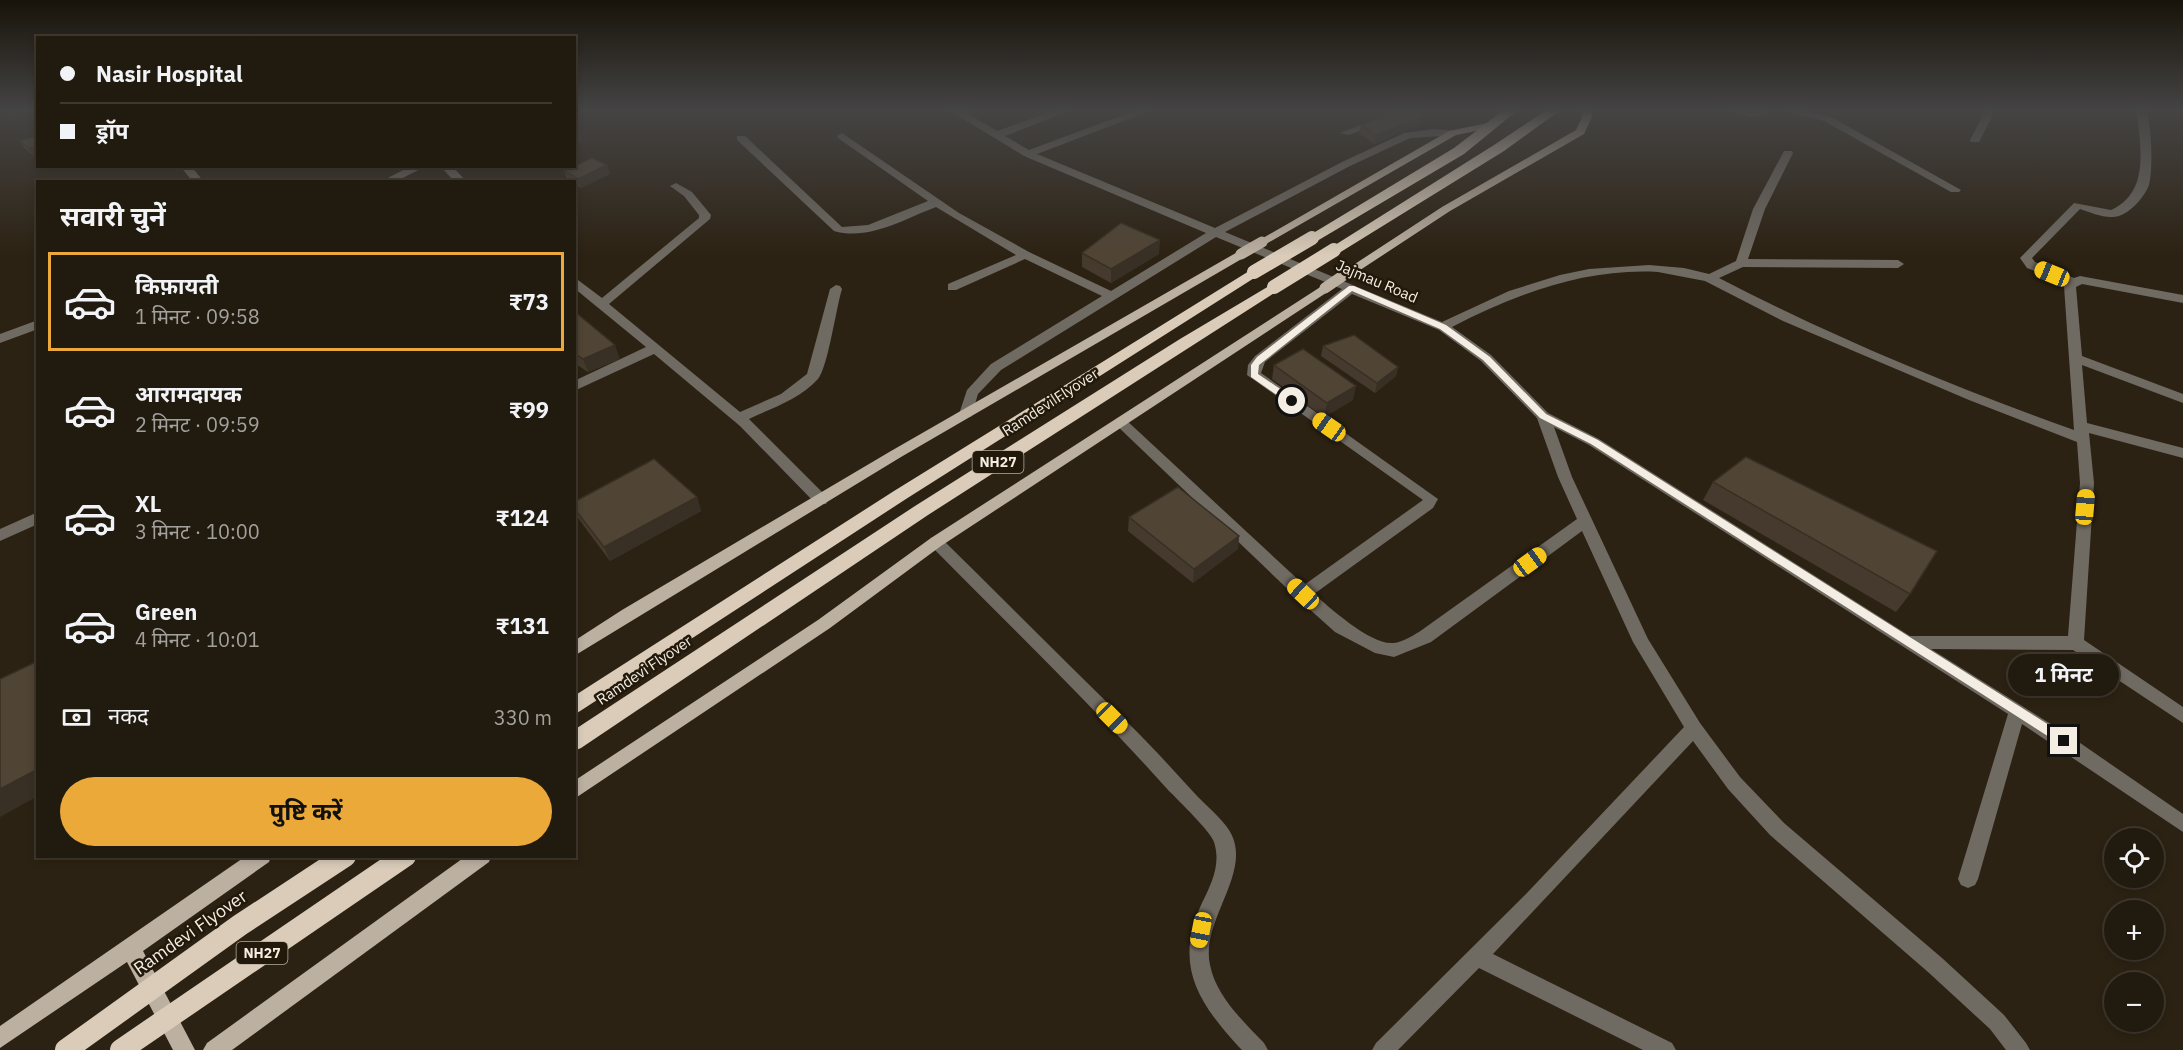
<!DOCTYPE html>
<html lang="hi">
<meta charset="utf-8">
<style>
body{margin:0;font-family:"IBM Plex Sans","Noto Sans Devanagari",sans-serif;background:#2d271c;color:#f1f3f6;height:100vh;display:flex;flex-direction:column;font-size:22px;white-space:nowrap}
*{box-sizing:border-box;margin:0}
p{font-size:20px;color:#a2a19e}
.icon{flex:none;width:33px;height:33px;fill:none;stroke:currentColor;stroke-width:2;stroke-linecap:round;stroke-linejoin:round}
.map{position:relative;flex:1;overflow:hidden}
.panel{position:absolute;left:36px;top:180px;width:540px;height:678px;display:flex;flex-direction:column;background:#211a0e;border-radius:0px;box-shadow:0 3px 9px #0003,0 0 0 2px #3e382e}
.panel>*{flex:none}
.top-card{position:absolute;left:36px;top:36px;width:540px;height:132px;border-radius:0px;box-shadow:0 3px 9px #0003,0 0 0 2px #3e382e;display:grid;align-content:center;height:132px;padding:0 24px;background:#211a0e}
.controls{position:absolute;left:2104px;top:828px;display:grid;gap:12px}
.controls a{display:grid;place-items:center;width:60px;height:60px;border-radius:50%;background:#211a0e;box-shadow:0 3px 9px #0003,0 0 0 2px #3e382e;font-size:30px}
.end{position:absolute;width:27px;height:27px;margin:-14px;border:8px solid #f4ede3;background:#111;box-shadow:0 0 0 3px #111}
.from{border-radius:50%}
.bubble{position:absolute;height:42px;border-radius:21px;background:#211a0e;box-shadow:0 3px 9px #0003,0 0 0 2px #3e382e;font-size:20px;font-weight:700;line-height:42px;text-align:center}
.car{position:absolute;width:18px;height:36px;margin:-18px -9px;border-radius:8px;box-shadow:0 0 4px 2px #0007;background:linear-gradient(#f5c518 24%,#345 0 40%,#f5c518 0 76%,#345 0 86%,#f5c518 0)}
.top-card b{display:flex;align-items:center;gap:21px;height:57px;font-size:22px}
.top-card b+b{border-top:2px solid #3e382e}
.top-card i{width:15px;height:15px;background:#f1f3f6}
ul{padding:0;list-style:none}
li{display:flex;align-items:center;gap:18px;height:99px;margin:0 12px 9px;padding:0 12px;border:3px solid transparent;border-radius:0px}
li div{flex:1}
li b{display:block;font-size:22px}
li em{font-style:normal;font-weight:700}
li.current{border-color:#eba939}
li>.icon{width:54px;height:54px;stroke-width:1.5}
h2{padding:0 24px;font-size:27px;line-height:72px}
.pay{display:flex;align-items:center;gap:15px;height:66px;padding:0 24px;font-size:22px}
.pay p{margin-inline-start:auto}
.primary-button{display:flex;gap:12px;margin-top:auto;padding:12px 24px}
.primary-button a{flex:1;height:69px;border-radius:36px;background:#eba939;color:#111;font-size:24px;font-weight:700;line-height:69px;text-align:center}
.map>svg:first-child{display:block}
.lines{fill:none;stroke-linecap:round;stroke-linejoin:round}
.minor{fill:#6f6a62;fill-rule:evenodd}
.major{fill:#bcb0a1;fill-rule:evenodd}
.highway{fill:#daccb9;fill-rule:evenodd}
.major-bridge{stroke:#bcb0a1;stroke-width:11}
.highway-bridge-far1{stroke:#daccb9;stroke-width:14}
.highway-bridge{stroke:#daccb9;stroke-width:22}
.wall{fill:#453a2d}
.shaded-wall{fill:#383024}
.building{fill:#504434;stroke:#383024;stroke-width:1.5}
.route{fill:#f4ede3}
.labels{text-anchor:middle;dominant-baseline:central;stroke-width:5;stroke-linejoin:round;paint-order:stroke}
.shield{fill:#22190a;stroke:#b5ada2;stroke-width:1.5}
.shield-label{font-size:14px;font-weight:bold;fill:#f4ede3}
.street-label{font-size:15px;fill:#f4ede3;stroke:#22190a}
.near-street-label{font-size:18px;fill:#f4ede3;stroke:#22190a}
</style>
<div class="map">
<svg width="2183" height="1050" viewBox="0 0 2183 1050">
<rect width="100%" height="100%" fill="#2c2213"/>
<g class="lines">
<!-- minor -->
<g class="minor">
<path d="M947,109h13l37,22 62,-22h15l-69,27 24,14 110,-41h16l-118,45 178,74 127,-66 62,-29 29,-4 24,2v4l-47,3 -60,28 -125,66 217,90 67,-31 51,-16 29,-6 60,-4 35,3 25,6 27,-13 17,-52 30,-56 1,-2h8l1,2 -28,56 -17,50 150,1 6,4 -6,4 -155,-1 -24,11c114,59 234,109 355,152l-10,-144 2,-3 -39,-15 -7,-10 54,-55 37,7c38,-17 30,-61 26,-96l-5,-5 14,2c6,14 7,59 3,74 -5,13 -22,33 -38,32 -10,0 -22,-5 -31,-8l-48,49 3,4 39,16 6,-2 103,19v8l-101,-19 -6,3 6,69 101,38v9l-101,-38 5,58 96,25v10l-94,-25 5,50 -10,157 99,67v16l-110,-73 -142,-1 139,87 113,78v18l-161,-108 -44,155 -3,6 -7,3 -7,-3 -3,-6 50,-165 -419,-269 -35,-18 18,50 76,162 52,84 40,54 44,46 158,135 62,57 22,28 4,7h-24l-16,-21 -62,-57 -158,-137 -42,-46 -35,-48 -200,213 179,89 4,7h-33l-164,-82 -81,82h-26l4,-7 150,-149 158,-167 -51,-85 -51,-111 -151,111 -37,15 -19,-4 -40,-21 -38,-34 -184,-176 7,-5 5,2 179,166 119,-85 -176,-125 1,-10 7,-9 87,-67 -126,-52 -215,133 -23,24 -7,23h-10l-2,-3 8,-24 24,-26 111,-68 -77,-37 -69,31h-8v-6l68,-29 -80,-48c-32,12 -67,34 -102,24l-97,-91v-4h8l97,91 26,-2 60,-24 -90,-63 -1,-2 5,-3 117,80 70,39 82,39 95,-58 -182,-77zM1658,272l47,9 78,40 186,79 108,42 3,41 -12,153h-158l-311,-197 -51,-26 -57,-58 -39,-28c64,-33 133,-59 206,-55zM1352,294l87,36 42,31 56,57 21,59 19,42 -158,113c-7,4 -18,11 -26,11 -22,2 -63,-35 -79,-49l119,-86 5,-9 -177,-126 4,-11z"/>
<polygon points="1403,109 1418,109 1349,135 1340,133"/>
<polygon points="1721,109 1768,109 1766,114 1752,117"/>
<polygon points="1776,109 1796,109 1831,117 1961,190 1959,192 1951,192 1824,121"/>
<polygon points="1986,109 1996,109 1979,142 1971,142 1970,140"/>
<polygon points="180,166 191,166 204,182 193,182"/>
<polygon points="411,166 426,166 395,182 380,182"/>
<polygon points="440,166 452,166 467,182 455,182"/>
<path d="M676,183l16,9 19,23 -1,4 -101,85 131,108 41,-18 26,-20 23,-85 6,-4 4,1 2,3c-6,19 -14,78 -24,90 -18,20 -46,29 -69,40l77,77 2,4 -2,4h-10l-76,-78 -86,-72 -80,37v-10l72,-34 -72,-59v-11l28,21 97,-80v-3l-15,-19 -14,-10z"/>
<polygon points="38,320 38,329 0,343 0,334"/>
<polygon points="38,512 38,524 0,541 0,529"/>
<path d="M936,536l5,2c62,61 123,122 185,183 25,24 48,50 72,76 10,10 23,21 31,33 26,41 -29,89 -19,135 6,31 33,56 54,78l4,7h-26l-4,-4c-42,-46 -64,-83 -36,-143 10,-20 19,-39 12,-61 -4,-11 -35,-41 -45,-51 -76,-85 -158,-164 -238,-245l-3,-4 3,-4z"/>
</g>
<!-- major -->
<g class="major">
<polygon points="1581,109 1591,109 1592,117 1584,134 1450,211 1348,278 1344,279 1338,275 1442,207 1576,130 1582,117"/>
<polygon points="1492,122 1497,125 1496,127 1456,135 1266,244 1262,246 1256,242 1449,131"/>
<polygon points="1241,250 1247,254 1245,257 901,457 574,656 574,641 622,610 891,451"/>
<polygon points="1325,284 1331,288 1329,291 941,546 830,628 574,799 574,781 818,620 931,538"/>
<polygon points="246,856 271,856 269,862 143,951 195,1050 173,1050 127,962 0,1048 0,1026"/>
<polygon points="466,856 491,856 489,862 232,1050 203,1050 207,1043"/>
</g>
<!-- highway -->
<g class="highway">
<polygon points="1505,109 1519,109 1464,154 1317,241 1307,241 1305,238 1454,148"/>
<polygon points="1548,109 1562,109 1504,151 1339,253 1334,254 1327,250 1494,145"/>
<polygon points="1254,268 1261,272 1259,275 906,499 574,715 574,696 894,491"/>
<polygon points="1274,283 1281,287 1279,290 928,515 581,748 574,751 574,730 915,506 1180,339"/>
</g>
<!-- major-bridge -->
<g class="major-bridge">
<polyline points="1241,254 1262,242"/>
<polyline points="1325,288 1344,275"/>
</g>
<!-- highway-bridge-far1 -->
<g class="highway-bridge-far1">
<polyline points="1254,272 1312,238"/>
<polyline points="1274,287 1334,250"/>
</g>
<!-- highway-bridge -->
<g class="highway-bridge">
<polyline points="66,1050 240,925 345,856"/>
<polyline points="121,1050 405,856"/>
</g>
</g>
<!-- wall -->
<g class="wall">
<polygon points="0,109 38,109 10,118"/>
<polygon points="1423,116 1421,124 1374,144 1359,133 1361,125"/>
<polygon points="38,136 38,156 35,157 26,150 19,141"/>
<polygon points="607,165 610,174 581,188 574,184 574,182 570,182 567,180 564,171"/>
<polygon points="1082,253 1159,254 1111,283 1082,267"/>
<polygon points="574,311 620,359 588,372 574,363"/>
<polygon points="1323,346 1398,367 1396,376 1375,393 1321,356"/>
<polygon points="1274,365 1353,400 1324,417 1272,379"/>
<polygon points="1713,482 1910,594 1896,612 1703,500"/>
<polygon points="697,497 701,511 610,561 578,518 574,510 574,502"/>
<polygon points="1129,517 1239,536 1238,549 1193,583 1128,531"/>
</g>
<!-- shaded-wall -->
<g class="shaded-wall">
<polygon points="6,109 38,109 38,111 10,118 4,110"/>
<polygon points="1423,116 1421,124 1374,144 1376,135"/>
<polygon points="580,131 583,140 574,145 574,134"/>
<polygon points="38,146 38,156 35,157 29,148"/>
<polygon points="607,165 610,174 581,188 578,179"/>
<polygon points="1160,240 1159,254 1111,283 1111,269"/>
<polygon points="615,345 620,359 588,372 583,359"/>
<polygon points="1398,367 1396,376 1375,393 1377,383"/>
<polygon points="1356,386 1353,400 1324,417 1327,403"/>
<polygon points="697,497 701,511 610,561 604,547"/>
<polygon points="1239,536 1238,549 1193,583 1194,569"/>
<polygon points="38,769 38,796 0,817 0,789"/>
</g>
<!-- building -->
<g class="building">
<polygon points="1401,109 1411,109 1423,116 1376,135 1361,125"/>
<polygon points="574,128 580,131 574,134"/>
<polygon points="38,136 38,146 29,148 19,141"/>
<polygon points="592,158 607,165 578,179 564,171"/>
<polygon points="1121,223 1160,240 1111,269 1082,253"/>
<polygon points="574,311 615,345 583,359 574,353"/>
<polygon points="1354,335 1398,367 1377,383 1323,346"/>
<polygon points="1303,349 1356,386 1327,403 1274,365"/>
<polygon points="1746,457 1937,551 1910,594 1713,482"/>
<polygon points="654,459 697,497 604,547 574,508 574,502"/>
<polygon points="1178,487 1239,536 1194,569 1129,517"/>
<polygon points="38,661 38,769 0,789 0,679"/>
</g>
<!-- sky -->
<linearGradient id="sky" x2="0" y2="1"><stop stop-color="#18130a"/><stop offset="0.43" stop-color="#454444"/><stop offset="1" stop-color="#454444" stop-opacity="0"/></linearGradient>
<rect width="2183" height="256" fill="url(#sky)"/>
<!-- route -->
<polygon class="route" points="1349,286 1354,286 1446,325 1490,357 1546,414 1598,440 2068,737 2068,744 2060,744 1591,444 1540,418 1483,360 1440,329 1352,291 1259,365 1258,374 1295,399 1295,403 1288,403 1251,377 1251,365 1257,357"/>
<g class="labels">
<!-- shield labels -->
<g class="shield">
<rect x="972.5" y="451" width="51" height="22" rx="4.5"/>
<rect x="236.5" y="942" width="51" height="22" rx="4.5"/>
</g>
<g class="shield-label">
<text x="998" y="462">NH27</text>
<text x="262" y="953">NH27</text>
</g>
<!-- street labels -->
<g class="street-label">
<text transform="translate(1377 281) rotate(23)">Jajmau Road</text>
<text transform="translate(1050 402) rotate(-33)">Ramdevi Flyover</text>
<text transform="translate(644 670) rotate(-34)">Ramdevi Flyover</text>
</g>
<!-- near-street labels -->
<g class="near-street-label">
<text transform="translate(190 932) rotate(-35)">Ramdevi Flyover</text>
</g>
</g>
</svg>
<div class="controls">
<a><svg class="icon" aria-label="locate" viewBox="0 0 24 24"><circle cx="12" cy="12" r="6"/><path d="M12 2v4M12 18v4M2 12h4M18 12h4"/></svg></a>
<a>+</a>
<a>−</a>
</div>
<i class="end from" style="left:1292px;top:401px"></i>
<i class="end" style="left:2064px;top:741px"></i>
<div class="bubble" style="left:2008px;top:654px;width:111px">1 मिनट</div>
<i class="car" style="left:2052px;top:274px;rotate:292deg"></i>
<i class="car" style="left:1329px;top:427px;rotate:305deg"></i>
<i class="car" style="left:2085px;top:507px;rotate:5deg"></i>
<i class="car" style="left:1530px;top:562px;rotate:54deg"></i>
<i class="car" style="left:1303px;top:594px;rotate:313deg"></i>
<i class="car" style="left:1112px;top:718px;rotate:135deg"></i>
<i class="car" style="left:1201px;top:930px;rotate:191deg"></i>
<div class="top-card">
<b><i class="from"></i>Nasir Hospital</b>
<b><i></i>ड्रॉप</b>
</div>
<section class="panel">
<h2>सवारी चुनें</h2>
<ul>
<li class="current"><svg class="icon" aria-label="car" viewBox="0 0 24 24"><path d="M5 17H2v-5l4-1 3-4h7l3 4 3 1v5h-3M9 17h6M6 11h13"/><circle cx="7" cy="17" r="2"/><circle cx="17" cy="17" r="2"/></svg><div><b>किफ़ायती</b><p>1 मिनट · 09:58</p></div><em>₹73</em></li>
<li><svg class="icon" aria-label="car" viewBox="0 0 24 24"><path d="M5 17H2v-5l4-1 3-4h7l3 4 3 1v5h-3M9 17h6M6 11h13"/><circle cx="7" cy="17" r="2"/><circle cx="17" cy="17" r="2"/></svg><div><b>आरामदायक</b><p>2 मिनट · 09:59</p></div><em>₹99</em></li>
<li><svg class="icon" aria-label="car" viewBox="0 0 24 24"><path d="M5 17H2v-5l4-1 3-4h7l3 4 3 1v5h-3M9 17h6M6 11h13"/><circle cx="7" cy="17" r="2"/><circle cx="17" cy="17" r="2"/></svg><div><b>XL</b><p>3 मिनट · 10:00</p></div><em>₹124</em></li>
<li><svg class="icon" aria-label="car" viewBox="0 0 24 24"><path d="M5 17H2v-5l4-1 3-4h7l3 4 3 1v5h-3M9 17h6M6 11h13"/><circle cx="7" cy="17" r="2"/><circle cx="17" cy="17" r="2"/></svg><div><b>Green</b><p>4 मिनट · 10:01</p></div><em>₹131</em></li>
</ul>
<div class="pay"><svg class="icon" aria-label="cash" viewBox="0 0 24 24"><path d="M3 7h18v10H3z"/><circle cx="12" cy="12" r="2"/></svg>नकद<p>330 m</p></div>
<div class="primary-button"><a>पुष्टि करें</a></div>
</section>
</div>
